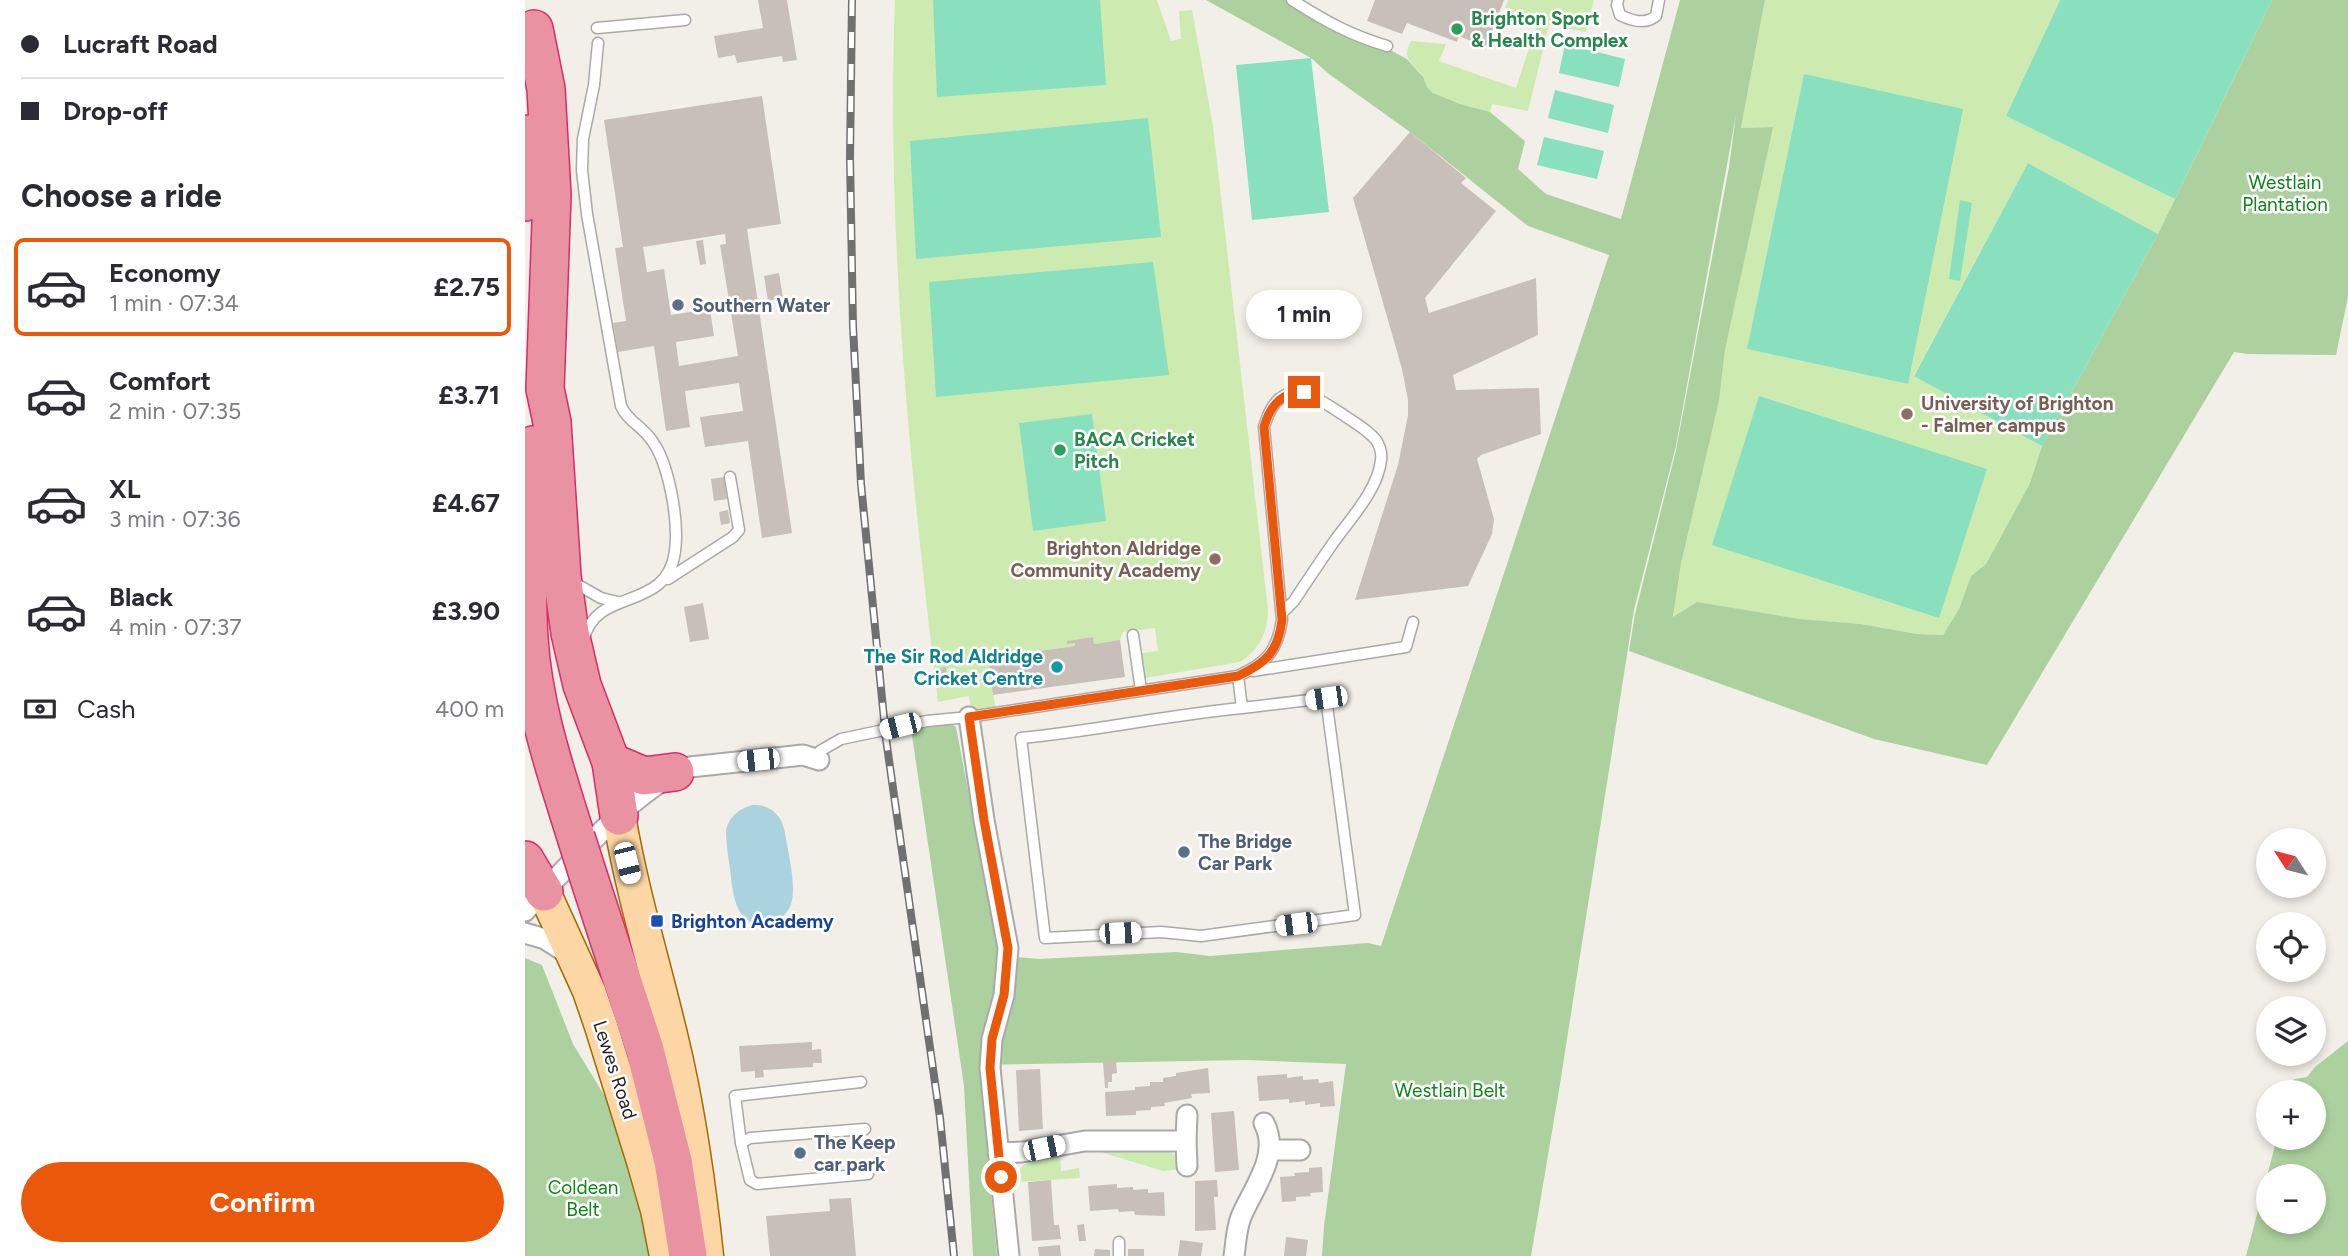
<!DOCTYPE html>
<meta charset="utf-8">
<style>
body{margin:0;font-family:Figtree,sans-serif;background:#f7f7f7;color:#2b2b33;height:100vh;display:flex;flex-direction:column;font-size:26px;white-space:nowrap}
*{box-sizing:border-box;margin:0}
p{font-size:23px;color:#7c7c81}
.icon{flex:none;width:38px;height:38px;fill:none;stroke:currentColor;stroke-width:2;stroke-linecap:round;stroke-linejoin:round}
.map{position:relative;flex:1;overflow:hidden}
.drawer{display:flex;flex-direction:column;background:#fff;width:525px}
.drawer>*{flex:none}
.top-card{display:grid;align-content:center;height:154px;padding:0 21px;background:#fff}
.needle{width:46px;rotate:306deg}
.tools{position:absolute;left:1731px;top:828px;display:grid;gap:14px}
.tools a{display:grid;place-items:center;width:70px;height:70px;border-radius:50%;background:#fff;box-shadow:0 4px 10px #0003;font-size:35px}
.end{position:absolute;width:32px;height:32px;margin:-16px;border:9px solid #ea580c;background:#fff;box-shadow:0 0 0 4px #fff}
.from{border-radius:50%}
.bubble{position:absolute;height:49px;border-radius:24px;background:#fff;box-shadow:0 4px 10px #0003;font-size:23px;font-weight:700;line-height:49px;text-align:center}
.car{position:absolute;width:21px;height:42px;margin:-21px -10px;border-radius:9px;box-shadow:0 0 5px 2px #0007;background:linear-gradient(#fff 24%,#345 0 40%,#fff 0 76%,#345 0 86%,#fff 0)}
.top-card b{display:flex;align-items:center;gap:24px;height:66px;font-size:26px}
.top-card b+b{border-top:2px solid #e1e1e2}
.top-card i{width:18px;height:18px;background:#2b2b33}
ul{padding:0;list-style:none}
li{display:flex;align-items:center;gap:21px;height:98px;margin:0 14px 10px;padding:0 7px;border:4px solid transparent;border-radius:10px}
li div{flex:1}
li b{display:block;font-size:26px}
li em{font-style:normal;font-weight:700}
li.selected{border-color:#ea580c}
li>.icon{width:63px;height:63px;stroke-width:1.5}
h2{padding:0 21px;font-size:32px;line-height:84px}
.pay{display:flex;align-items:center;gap:18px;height:77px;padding:0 21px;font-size:26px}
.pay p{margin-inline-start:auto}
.primary-button{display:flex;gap:14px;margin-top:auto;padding:14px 21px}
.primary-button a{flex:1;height:80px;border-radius:42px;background:#ea580c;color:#fff;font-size:28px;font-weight:700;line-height:80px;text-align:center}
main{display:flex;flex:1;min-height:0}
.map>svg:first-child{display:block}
.grass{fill:#cdebb0;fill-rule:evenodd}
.forest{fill:#add19e;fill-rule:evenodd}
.pitch{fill:#88e0be}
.water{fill:#aad3df}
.building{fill:#c7bfb8;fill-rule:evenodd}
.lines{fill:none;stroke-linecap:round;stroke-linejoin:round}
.lane-casing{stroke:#a9a9a9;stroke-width:13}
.street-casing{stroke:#a9a9a9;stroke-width:23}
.primary-casing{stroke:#a06b00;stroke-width:35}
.highway-casing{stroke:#dc2a67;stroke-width:40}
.lane{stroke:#fff;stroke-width:10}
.street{stroke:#fff;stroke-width:19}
.primary{stroke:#fcd6a4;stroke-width:32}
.highway{stroke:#e892a2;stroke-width:37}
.rail-casing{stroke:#707070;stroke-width:8}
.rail{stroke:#fff;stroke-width:5;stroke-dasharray:16;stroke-linecap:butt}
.highway-bridge-casing{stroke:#dc2a67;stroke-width:40;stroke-linecap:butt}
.highway-bridge{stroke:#e892a2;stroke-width:37}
.route{stroke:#ea580c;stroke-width:9}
.leisure-dot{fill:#2e9e5b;stroke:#fff;stroke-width:2.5}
.service-dot{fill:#5c6f8a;stroke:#fff;stroke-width:2.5}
.education-dot{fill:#8d6e63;stroke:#fff;stroke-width:2.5}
.culture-dot{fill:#0f9aa8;stroke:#fff;stroke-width:2.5}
.transit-dot{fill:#1a4fb4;stroke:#fff;stroke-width:2.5}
.labels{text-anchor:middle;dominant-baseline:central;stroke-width:5;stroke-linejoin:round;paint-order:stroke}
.leisure-label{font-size:19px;font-weight:bold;fill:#27864d;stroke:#fff;text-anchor:start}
.park-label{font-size:19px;fill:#0c8416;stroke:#fff}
.service-label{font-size:19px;font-weight:bold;fill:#4e5e75;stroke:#fff;text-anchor:start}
.education-label{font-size:19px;font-weight:bold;fill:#785e54;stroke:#fff;text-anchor:start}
.culture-label{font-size:19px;font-weight:bold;fill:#0d838f;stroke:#fff;text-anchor:end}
.transit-label{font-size:19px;font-weight:bold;fill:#164399;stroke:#fff;text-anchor:start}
.street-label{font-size:19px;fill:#222;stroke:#fff}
</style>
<main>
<section class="drawer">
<div class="top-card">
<b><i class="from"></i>Lucraft Road</b>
<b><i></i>Drop-off</b>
</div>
<h2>Choose a ride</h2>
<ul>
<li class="selected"><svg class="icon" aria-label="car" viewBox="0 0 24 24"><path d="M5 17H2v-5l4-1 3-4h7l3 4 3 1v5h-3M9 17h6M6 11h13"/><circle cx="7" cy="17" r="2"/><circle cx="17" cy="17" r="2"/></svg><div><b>Economy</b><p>1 min · 07:34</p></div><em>£2.75</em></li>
<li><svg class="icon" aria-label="car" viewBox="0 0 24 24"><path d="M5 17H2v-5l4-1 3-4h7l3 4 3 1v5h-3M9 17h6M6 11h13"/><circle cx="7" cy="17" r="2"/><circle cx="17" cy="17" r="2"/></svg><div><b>Comfort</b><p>2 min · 07:35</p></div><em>£3.71</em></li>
<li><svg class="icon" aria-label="car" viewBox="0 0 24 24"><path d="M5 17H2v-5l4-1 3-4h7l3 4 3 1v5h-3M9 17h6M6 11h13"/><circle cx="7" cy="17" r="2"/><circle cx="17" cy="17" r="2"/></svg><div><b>XL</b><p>3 min · 07:36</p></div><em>£4.67</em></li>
<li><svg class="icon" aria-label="car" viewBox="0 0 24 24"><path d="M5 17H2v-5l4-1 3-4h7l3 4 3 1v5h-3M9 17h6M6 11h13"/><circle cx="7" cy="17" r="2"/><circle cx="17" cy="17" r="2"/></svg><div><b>Black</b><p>4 min · 07:37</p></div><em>£3.90</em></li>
</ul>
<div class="pay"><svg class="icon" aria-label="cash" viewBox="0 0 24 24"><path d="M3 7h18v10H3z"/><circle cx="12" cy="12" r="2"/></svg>Cash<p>400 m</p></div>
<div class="primary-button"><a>Confirm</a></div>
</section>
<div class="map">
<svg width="1823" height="1256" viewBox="0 0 1823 1256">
<rect width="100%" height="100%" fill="#f2efe9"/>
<!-- grass -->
<g class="grass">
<path d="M370,0h262l14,41 10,-2 -2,-28 13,-1 21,116 55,484c0,22 -9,40 -28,52l-95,16 -3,-25 16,-2 -3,-23 -32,4 -3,8 -26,4 -1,-7 -26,4v3l8,-1v3l-86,12 6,49 -24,3 -2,-14 -31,6c-28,-233 -52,-467 -43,-702z"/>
<path d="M983,0h86l-8,32 -37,-7 -21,86 -36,-7 -2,8c-16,-4 -53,-12 -62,-24 -4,-4 -4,-10 -8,-15 -10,-13 -18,-15 -9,-32l35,3 -7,17 77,27 22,-67 -33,-13z"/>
<path d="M1240,0h295l-54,116 169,83 -17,35 -130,-71 -114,212 128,71 -12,37 -44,81 -15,12 -12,33 -16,26 -26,-1 -56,-10 -68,-5 -96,-17 -24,16 8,-54 38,-163 6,-51 47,-223 -31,1zM1279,74l104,310 -161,-35z"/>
<polygon points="569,1150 642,1150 654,1158 655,1169 638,1171"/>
<path d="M535,1155l1,16 18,-3 1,10 -65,4c1,-23 27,-23 45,-27z"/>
</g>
<!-- forest -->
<g class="forest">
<polygon points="681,0 771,0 882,59 898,77 902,87 908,93 935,104 965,112 1000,141 993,169 1021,194 1096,219 1155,0 1240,0 1216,128 1248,127 1200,350 1194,401 1156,564 1148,617 1172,602 1274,619 1336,624 1392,634 1418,635 1434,609 1446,576 1461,564 1505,483 1517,446 1633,234 1747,0 1823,0 1823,297 1811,355 1723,354 1709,352 1462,765 1349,739 1104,651 1110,614 1151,450 1204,167 1211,115 1151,446 1109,610 1035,1084 1006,1256 797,1256 799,1226 821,1064 721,1060 454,1065 472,1256 448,1256 439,1086 386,729 423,722 431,727 474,952 492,957 514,959 651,952 685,956 843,943 856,946 1084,255 1003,226 885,132 804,74 786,58"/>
<polygon points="0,958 17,965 48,1044 104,1136 127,1256 0,1256"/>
<path d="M1823,1041v215h-102l31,-118h36v-46h-36v-5l18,-8 12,-2 8,-10zM1743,1176h45v46h-45z"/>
</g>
<!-- pitch -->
<g class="pitch">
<polygon points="408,0 575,0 581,85 412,97"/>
<polygon points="1535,0 1747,0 1650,199 1481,116"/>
<polygon points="1040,44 1100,59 1094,87 1034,73"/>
<polygon points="786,58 804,212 727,220 711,65"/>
<polygon points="1279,74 1438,109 1383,384 1222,349"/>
<polygon points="1030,90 1089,105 1083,133 1023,118"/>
<polygon points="623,118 636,237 391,259 385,141"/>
<polygon points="1019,137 1079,151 1072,179 1012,165"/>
<polygon points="1503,163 1633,234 1517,446 1389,376"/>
<polygon points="1435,200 1447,203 1435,281 1424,279"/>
<polygon points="628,262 644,375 411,397 404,282"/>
<polygon points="1234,396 1462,469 1414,618 1187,545"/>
<polygon points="567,414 581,521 508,531 494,423"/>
</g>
<!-- water -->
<path class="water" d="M227,805c18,-1 30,10 33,28 3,19 12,54 6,71 -3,10 -13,18 -24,20 -33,4 -34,-32 -37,-55 -2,-13 -4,-26 -4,-39 4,-14 11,-20 26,-25z"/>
<!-- building -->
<g class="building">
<polygon points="233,0 262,0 272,60 258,62 257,56 212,63 210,55 193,58 189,36 238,28"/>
<polygon points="850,0 979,0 961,47 934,36 932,42 882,23 877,34 842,21"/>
<path d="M237,96l19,128 -34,5 45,304 -30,5 -14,-97 -43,6 -5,-30 43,-6 -4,-28 -54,8 5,36 -24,4 -12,-85 -36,6 -5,-29 13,-2 -11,-73 8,-1 -19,-127zM200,234l1,10 -6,1 18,111 -59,10 -3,-24 38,-6 -4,-27 -39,6 -7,-46 -17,3 -4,-25z"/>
<polygon points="885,132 941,178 936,183 971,211 900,298 904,313 1011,278 1013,335 928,375 931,390 1014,388 1016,434 956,455 952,459 969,519 967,534 943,586 830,600 873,465 883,415 883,400 877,369 828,198"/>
<polygon points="178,240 181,264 175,265 171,241"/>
<polygon points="254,273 258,298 243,301 239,276"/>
<polygon points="199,477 202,499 189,501 186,479"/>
<polygon points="203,510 205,523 196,525 194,512"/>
<polygon points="178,603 184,639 165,642 159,607"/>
<polygon points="568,637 569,644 595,640 600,677 468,695 464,658 550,646 550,643 542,644 542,641"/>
<polygon points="421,667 423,683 417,684 415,668"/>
<polygon points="287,1042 287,1050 296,1049 297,1063 288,1063 288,1067 238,1070 239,1077 230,1078 230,1071 216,1072 214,1046"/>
<polygon points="591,1061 592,1073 587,1074 587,1082 583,1082 583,1088 580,1088 578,1062"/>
<polygon points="683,1068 685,1093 666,1094 667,1098 639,1103 640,1106 626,1107 626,1110 611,1111 611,1115 581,1116 580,1092 610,1090 610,1087 625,1086 625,1082 638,1082 638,1078 651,1076 651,1073"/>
<polygon points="515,1069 518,1129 494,1131 491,1070"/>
<polygon points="762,1074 762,1078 778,1076 778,1080 793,1079 794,1083 808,1081 810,1106 795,1107 795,1103 780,1105 780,1101 764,1103 764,1099 734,1101 732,1076"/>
<polygon points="709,1111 714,1170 690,1172 686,1113"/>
<polygon points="797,1167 798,1192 785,1193 786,1196 771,1197 771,1201 757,1202 755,1177 770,1176 769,1173 784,1172 784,1168"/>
<polygon points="526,1180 529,1225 534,1225 536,1239 507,1241 503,1182"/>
<polygon points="692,1180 693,1197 689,1197 691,1230 670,1231 670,1181"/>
<polygon points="592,1184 592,1188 608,1187 608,1190 623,1189 623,1193 639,1192 640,1216 610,1215 609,1211 594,1212 593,1209 565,1211 563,1186"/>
<polygon points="326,1198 331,1256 245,1256 241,1216 305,1211 304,1199"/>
<polygon points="559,1224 561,1241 554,1241 552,1225"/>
<polygon points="761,1237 783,1240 781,1256 759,1256"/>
<polygon points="655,1240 678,1243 676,1256 653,1256"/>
<polygon points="535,1245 536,1256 514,1256 513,1247"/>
<polygon points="570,1249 585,1250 585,1256 569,1256"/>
<rect x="603" y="1249" width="16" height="7"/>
</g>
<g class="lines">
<!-- lane casing -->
<g class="lane-casing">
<g id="lane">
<path d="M767,0c33,21 58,35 95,46"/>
<path d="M1093,0l-1,5 3,10c12,6 25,10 36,1l3,-16"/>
<polyline points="72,28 160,20"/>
<polyline points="143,579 208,537 214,530 205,477"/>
<polyline points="46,581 76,598 93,602"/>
<polyline points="608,635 616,690"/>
<path d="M59,638c14,-52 83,-25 91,-87 4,-30 -6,-90 -25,-113 -9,-12 -23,-18 -29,-32l-34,-192 -5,-44 1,-31 11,-54 4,-42"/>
<polyline points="728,671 881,647 888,622"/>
<path d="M713,676l4,32 84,-10 29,217 -154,21 -40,-4 -116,6 -24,-200c74,-7 147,-23 221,-30"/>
<path d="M294,760l1,-9 21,-12 86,-18 42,-4 269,-41c28,-13 39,-24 44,-56l-18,-193c15,-52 45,-35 78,-13 11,8 25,15 34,26 4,6 6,13 5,20 -3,30 -31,59 -48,83 -13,19 -26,38 -39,58l-12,12"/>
<polyline points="336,1082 210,1096 216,1143 225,1180 232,1184 343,1174"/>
<polyline points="216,1143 225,1138 340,1129"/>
<polyline points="594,1256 594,1242"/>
</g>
</g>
<!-- street casing -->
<g class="street-casing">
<g id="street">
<polyline points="444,717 459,820 483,948 479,995 467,1039 465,1068 484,1256"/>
<path d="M0,911c43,-43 109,-124 165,-144l113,-12 16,5"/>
<polyline points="0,933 20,939 45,955"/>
<polyline points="661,1141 662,1166"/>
<polyline points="744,1150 775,1150"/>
<polyline points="473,1153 497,1152 560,1141 661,1141 662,1115"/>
<path d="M709,1256c2,-13 2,-26 7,-39 12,-29 40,-62 23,-94"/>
</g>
</g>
<!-- primary casing -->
<g class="primary-casing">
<g id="primary">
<path d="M94,816c14,83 40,163 58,245 14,64 23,129 30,195"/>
<polyline points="19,892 64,991 76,1026 118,1161 132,1210 141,1256"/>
</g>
</g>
<!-- highway casing -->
<g class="highway-casing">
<g id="highway">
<polyline points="9,29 21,89 27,195 20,389 27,422 37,576 45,633 57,685 86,762 94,816"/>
<polyline points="0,202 4,134"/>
<path d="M8,445c-3,64 -8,129 -4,193 4,68 27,135 47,199"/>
<polyline points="86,762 119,776 150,772"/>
<polyline points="0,860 19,892"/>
<polyline points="64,878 120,1050 148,1161 163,1256"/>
</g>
</g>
<!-- lane -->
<use href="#lane" class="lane"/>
<!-- street -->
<use href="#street" class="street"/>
<!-- primary -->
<use href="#primary" class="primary"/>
<!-- highway -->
<use href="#highway" class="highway"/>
<!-- rail casing -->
<g class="rail-casing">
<polyline id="rail" points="327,0 325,158 328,326 336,484 361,739 415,1118 429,1256"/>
</g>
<!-- rail -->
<use href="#rail" class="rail"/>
<!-- highway-bridge casing -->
<g class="highway-bridge-casing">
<polyline id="highway-bridge" points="51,837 64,878"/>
</g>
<!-- highway-bridge -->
<use href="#highway-bridge" class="highway-bridge"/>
</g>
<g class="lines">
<!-- route -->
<path class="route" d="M476,1177l-11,-109 2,-29 12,-44 4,-47 -24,-128 -15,-103 269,-41c28,-13 40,-24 44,-56l-18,-193c6,-21 17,-35 40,-35"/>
</g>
<!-- markers -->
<g class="leisure-dot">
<circle cx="932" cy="29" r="7"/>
<circle cx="535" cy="450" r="7"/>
</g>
<g class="service-dot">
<circle cx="153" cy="305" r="7"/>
<circle cx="659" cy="852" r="7"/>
<circle cx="275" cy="1153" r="7"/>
</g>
<g class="education-dot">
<circle cx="1382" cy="414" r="7"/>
<circle cx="690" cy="559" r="7"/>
</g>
<circle class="culture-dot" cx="532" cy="667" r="7"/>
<rect class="transit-dot" x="125" y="914" width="14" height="14" rx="3.5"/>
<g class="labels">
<!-- leisure labels -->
<g class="leisure-label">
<text x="946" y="18">Brighton Sport<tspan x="946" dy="22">&amp; Health Complex</tspan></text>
<text x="549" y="439">BACA Cricket<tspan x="549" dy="22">Pitch</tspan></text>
</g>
<!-- park labels -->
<g class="park-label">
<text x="1760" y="182">Westlain<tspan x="1760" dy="22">Plantation</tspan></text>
<text x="925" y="1090">Westlain Belt</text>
<text x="58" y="1187">Coldean<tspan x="58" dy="22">Belt</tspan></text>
</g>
<!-- service labels -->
<g class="service-label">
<text x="167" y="305">Southern Water</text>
<text x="673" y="841">The Bridge<tspan x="673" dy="22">Car Park</tspan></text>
<text x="289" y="1142">The Keep<tspan x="289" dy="22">car park</tspan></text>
</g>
<!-- education labels -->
<g class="education-label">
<text x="1396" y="403">University of Brighton<tspan x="1396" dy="22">- Falmer campus</tspan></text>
<text x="676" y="548" text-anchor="end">Brighton Aldridge<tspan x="676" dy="22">Community Academy</tspan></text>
</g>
<!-- culture labels -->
<g class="culture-label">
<text x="518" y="656">The Sir Rod Aldridge<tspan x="518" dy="22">Cricket Centre</tspan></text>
</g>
<!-- transit labels -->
<g class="transit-label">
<text x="146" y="921">Brighton Academy</text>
</g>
<!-- street labels -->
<g class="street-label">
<text transform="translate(90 1070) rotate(72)">Lewes Road</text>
</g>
</g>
</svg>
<div class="tools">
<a><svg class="needle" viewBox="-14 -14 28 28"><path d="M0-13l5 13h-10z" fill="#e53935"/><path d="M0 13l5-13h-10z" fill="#7c7c81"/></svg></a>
<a><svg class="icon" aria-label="locate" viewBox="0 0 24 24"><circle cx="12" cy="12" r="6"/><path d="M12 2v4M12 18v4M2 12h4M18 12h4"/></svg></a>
<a><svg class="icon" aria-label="layers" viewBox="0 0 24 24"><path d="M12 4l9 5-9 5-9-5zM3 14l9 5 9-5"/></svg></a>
<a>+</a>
<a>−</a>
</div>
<i class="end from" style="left:476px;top:1177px"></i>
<i class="end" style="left:779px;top:392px"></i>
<div class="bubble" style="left:721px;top:290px;width:116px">1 min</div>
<i class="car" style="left:801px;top:698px;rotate:262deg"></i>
<i class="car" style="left:375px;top:726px;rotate:256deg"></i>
<i class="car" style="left:233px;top:760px;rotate:264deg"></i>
<i class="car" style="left:102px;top:863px;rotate:166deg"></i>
<i class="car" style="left:771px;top:924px;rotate:263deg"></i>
<i class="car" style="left:595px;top:933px;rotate:88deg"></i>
<i class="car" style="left:519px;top:1148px;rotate:78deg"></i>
</div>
</main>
